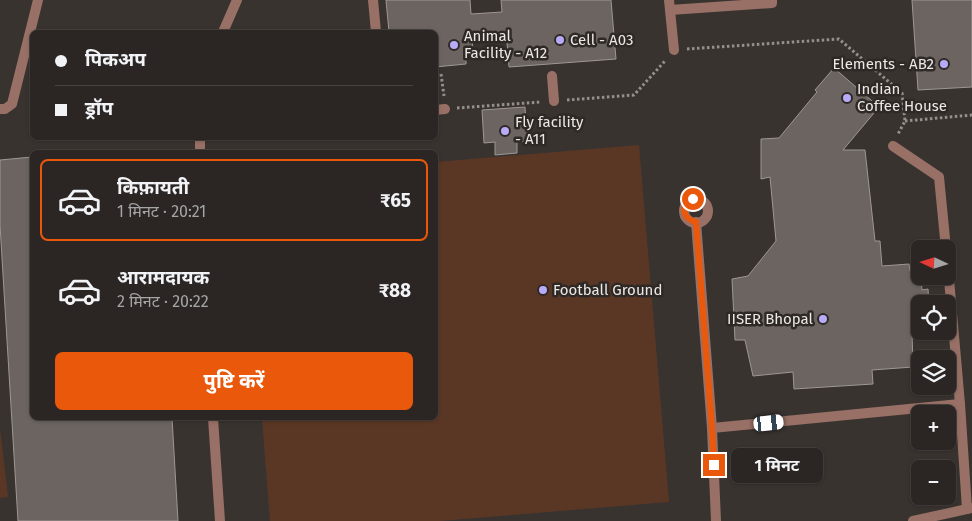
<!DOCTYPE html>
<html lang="hi">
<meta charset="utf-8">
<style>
body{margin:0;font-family:"Fira Sans","Noto Sans Devanagari",sans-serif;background:#373231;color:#f1f3f6;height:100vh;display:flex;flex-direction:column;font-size:19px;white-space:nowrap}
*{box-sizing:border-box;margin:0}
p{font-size:16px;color:#a6a5a6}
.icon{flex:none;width:28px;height:28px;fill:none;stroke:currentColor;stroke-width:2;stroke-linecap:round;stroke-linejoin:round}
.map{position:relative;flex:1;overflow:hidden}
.side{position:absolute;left:30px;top:150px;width:408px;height:270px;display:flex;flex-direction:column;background:#2b2624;border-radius:8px;box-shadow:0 1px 4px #0004,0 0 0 1px #474341}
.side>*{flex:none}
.top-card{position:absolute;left:30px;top:30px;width:408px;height:110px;border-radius:8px;box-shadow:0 1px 4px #0004,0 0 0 1px #474341;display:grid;align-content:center;height:110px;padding:0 25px;background:#2b2624}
.needle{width:32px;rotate:274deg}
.tools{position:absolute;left:911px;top:240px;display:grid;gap:10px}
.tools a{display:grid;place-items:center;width:45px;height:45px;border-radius:8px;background:#2b2624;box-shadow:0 1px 4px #0004,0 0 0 1px #474341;font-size:25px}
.end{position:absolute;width:22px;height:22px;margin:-11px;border:6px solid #ea580c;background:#fff;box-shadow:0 0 0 2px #fff}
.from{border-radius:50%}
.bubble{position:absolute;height:35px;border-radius:8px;background:#2b2624;box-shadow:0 1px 4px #0004,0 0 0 1px #474341;font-size:16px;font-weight:700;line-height:35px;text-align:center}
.car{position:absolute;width:15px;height:30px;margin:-15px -8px;border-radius:6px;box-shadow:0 0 4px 1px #0007;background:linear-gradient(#fff 24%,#345 0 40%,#fff 0 76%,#345 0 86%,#fff 0)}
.top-card b{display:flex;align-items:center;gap:18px;height:48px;font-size:19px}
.top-card b+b{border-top:1px solid #474341}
.top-card i{width:12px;height:12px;background:#f1f3f6}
ul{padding:9px 0 0;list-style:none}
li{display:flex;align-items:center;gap:15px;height:82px;margin:0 10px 8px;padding:0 15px;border:2px solid transparent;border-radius:8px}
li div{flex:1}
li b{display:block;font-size:19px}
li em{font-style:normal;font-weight:700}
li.active{border-color:#ea580c}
li>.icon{width:45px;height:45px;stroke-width:1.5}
.primary-button{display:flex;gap:10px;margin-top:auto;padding:10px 25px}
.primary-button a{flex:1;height:58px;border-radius:8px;background:#ea580c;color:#fff;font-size:20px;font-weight:700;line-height:58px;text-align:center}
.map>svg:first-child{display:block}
.pitch{fill:#5a3725}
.building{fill:#6b6461;stroke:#9e9793}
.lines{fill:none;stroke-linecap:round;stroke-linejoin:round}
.path{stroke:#95908d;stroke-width:3;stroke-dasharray:2.5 2.5;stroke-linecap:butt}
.service{stroke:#987066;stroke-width:10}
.route{stroke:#ea580c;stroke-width:6}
.poi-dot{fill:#b8abf7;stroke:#2f2926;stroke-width:2}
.labels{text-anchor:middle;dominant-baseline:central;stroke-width:5;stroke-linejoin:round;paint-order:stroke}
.poi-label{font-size:15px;fill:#ece8e6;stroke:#2f2926;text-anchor:start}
</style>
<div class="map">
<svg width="972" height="521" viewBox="0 0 972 521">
<rect width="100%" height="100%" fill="#393330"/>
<!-- pitch -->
<g class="pitch">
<polygon points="639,145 669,502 440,521 270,521 262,418 435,418 435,162"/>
<polygon points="0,428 8,497 0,498"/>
</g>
<!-- building -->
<g class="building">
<polygon points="386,0 470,0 471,14 502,12 501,0 611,0 616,59 509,67 506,31 472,34 473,56 466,56 466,64 435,67 435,32 389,32"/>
<polygon points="912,0 972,0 972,87 918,90"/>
<polygon points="834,68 879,107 843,150 865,150 875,241 880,241 882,266 909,264 910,271 920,270 922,290 928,289 929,304 920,304 920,330 912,332 913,367 872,370 873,384 794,389 793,372 753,376 745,340 735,340 732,279 748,276 776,241 770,177 761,179 761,139 779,138 817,92 815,90"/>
<polygon points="525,107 527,141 517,142 517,153 495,155 495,142 484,143 482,110"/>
<polygon points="32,157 32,418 172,418 178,521 18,521 0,225 0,160"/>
</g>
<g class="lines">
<!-- path -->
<g class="path">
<polyline points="687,49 839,39 902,93 905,121 898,134"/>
<polyline points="441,74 444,96"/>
<polyline points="567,100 634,95 665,61"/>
<polyline points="457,108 541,102"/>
<polyline points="905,121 972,115"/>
</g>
<!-- service -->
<g class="service">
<polyline points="373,0 376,32"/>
<polyline points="669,0 674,50"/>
<polyline points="670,10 772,3 772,0"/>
<polyline points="223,32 237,0"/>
<polyline points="552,76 554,101"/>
<polyline points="0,109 5,109 12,104 38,0"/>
<polyline points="435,110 445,109"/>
<polyline points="893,146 939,177 946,249"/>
<polyline points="200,152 200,138"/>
<circle cx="696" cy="211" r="12"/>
<polyline points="696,222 712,428 716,521"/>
<polyline points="948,268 960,404 967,509"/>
<polyline points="213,418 220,521"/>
<polyline points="712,428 960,404"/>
<polyline points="913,521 972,508"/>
</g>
</g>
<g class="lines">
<!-- route -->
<path class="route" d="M693,199c-13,5 -11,20 3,23l16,206 2,37"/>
</g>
<!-- markers -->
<g class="poi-dot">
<circle cx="560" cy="40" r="5"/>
<circle cx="454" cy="45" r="5"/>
<circle cx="944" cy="64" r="5"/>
<circle cx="847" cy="98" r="5"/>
<circle cx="505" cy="131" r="5"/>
<circle cx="543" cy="290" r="5"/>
<circle cx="823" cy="319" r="5"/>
</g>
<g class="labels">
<!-- poi labels -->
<g class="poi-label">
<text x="464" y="36">Animal<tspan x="464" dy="17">Facility - A12</tspan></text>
<text x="570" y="40">Cell - A03</text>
<text x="934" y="64" text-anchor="end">Elements - AB2</text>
<text x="857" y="89">Indian<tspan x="857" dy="17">Coffee House</tspan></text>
<text x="515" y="122">Fly facility<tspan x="515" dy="17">- A11</tspan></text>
<text x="553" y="290">Football Ground</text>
<text x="813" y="319" text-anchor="end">IISER Bhopal</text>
</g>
</g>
</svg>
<div class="tools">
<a><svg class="needle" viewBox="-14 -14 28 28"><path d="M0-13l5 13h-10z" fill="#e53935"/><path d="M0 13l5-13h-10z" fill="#a6a5a6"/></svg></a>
<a><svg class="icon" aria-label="locate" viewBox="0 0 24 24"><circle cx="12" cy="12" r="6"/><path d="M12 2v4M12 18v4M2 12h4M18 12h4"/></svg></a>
<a><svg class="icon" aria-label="layers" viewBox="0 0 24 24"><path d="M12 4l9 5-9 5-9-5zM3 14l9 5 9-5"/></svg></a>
<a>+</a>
<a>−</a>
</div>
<i class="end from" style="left:693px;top:199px"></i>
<i class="end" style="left:714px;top:465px"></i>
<div class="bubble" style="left:731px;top:448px;width:92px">1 मिनट</div>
<i class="car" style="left:769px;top:423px;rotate:84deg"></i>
<div class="top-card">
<b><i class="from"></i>पिकअप</b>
<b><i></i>ड्रॉप</b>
</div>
<section class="side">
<ul>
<li class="active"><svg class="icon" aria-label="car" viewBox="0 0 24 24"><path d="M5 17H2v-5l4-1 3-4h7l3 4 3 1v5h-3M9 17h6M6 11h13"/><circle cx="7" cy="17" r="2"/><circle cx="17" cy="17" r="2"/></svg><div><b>किफ़ायती</b><p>1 मिनट · 20:21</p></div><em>₹65</em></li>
<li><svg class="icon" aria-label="car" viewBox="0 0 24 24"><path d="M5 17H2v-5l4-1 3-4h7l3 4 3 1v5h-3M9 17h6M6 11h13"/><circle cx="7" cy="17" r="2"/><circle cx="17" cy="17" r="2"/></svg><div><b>आरामदायक</b><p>2 मिनट · 20:22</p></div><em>₹88</em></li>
</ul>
<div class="primary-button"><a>पुष्टि करें</a></div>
</section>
</div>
